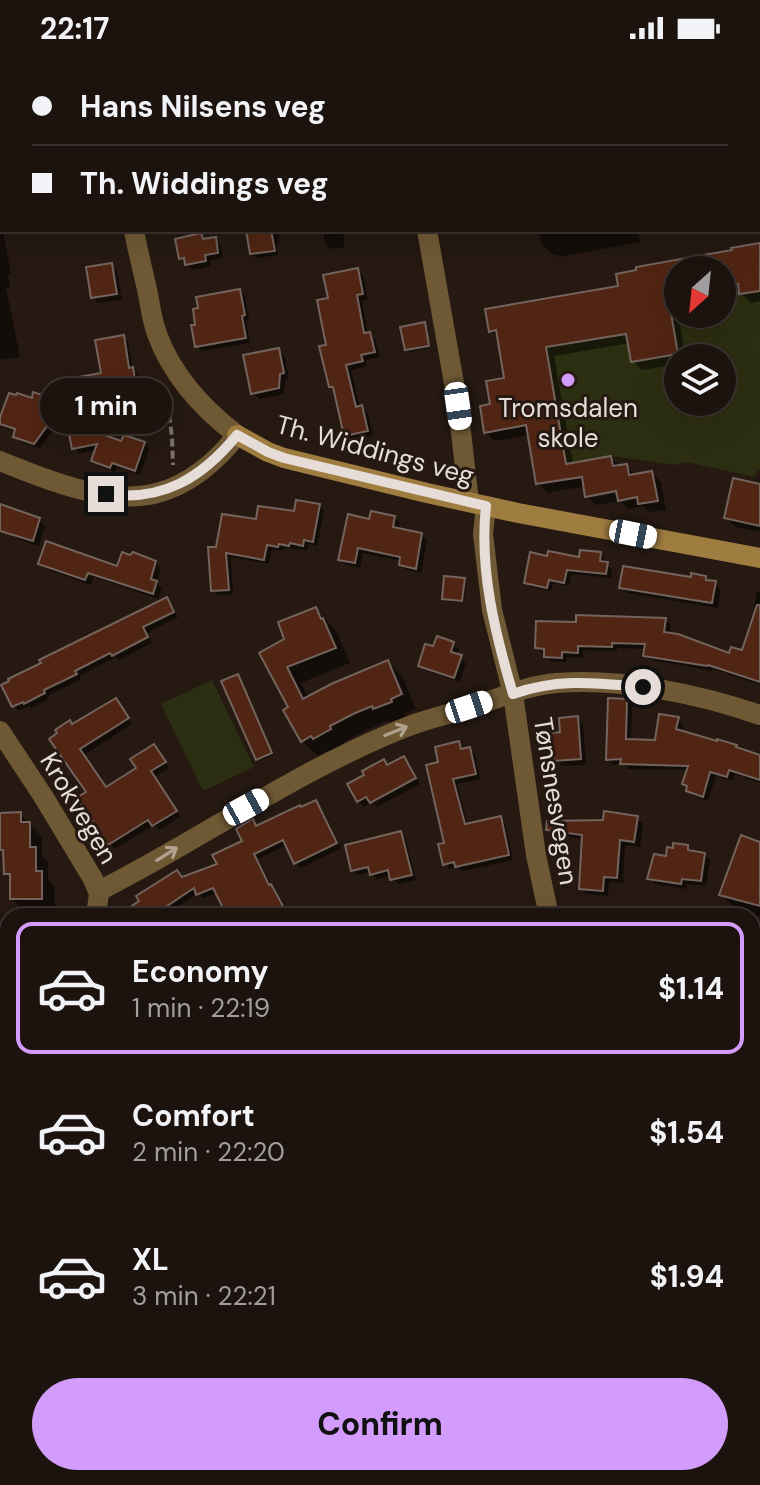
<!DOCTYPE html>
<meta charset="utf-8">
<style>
body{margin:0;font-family:"DM Sans",sans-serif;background:#251c17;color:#f1f3f6;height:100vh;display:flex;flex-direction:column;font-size:30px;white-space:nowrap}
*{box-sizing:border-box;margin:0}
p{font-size:26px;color:#a09e9e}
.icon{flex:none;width:44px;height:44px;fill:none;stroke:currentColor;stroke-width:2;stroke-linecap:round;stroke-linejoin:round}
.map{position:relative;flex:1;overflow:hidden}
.drawer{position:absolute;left:0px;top:852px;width:760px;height:578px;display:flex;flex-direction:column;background:#1c130e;border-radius:24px 24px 0 0;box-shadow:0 8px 32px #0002,0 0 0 2px #3a322e}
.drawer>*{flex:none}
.banner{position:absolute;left:0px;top:0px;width:760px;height:176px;box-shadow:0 8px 32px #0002,0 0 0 2px #3a322e;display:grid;align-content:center;height:176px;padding:0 32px;background:#1c130e}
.needle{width:52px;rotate:207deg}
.fabs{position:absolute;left:664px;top:200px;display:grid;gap:16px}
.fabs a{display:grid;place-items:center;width:72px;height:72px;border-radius:50%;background:#1c130e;box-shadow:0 8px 32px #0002,0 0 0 2px #3a322e;font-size:40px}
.end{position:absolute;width:36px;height:36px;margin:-18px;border:10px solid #e6ddd8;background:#111;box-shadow:0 0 0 4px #111}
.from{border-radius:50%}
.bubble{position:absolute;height:56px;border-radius:28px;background:#1c130e;box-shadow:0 8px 32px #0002,0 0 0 2px #3a322e;font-size:26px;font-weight:700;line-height:56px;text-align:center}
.car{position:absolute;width:24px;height:48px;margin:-24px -12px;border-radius:10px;box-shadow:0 0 6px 2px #0007;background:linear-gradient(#fff 24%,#345 0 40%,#fff 0 76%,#345 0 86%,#fff 0)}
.banner b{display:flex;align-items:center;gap:28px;height:76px;font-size:30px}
.banner b+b{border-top:2px solid #3a322e}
.banner i{width:20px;height:20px;background:#f1f3f6}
ul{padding:14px 0 0;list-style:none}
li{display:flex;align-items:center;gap:24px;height:132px;margin:0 16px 12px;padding:0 16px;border:4px solid transparent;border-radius:16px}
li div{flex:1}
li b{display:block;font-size:30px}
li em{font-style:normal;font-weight:700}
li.active{border-color:#d39cfc}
li>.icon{width:72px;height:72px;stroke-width:1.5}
.button{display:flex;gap:16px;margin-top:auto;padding:16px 32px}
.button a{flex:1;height:92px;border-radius:48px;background:#d39cfc;color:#111;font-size:32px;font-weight:700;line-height:92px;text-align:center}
.status{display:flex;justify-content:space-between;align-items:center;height:56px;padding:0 40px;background:#1c130e;direction:ltr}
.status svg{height:22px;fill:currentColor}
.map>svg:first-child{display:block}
.green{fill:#2b2e11;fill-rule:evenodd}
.shadow{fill:#0007;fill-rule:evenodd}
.building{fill:#512513;stroke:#73635d;stroke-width:2}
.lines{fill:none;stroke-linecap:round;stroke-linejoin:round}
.path{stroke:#7c716b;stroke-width:4;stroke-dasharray:8 4;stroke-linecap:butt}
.lane{stroke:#6f5935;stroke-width:11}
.street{stroke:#6f5935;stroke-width:20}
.secondary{stroke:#9f7c40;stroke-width:20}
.highway{stroke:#e6af4c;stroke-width:24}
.oneway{stroke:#b0a28f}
.route{stroke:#e6ddd8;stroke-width:10}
.poi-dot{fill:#d39cfc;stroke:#251912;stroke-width:3}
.labels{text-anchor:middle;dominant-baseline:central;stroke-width:6;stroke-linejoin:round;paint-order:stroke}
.poi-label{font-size:26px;fill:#e6ddd8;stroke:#251912}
.street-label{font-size:26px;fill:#e6ddd8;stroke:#251912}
</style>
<div class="status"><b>22:17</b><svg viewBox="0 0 49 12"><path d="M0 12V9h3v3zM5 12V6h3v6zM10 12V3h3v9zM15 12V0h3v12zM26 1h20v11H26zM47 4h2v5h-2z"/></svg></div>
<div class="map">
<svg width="760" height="1429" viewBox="0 0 760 1429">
<rect width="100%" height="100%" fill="#251912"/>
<!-- green -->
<g class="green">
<path d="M738,228l2,10 20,-3v178h-3l-2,8 -69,-15 -12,3 -63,-9 -45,7 -20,-116 80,-13 52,20 -10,-58 10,-2v20h44v-27zM678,302h44v44h-44z"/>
<polygon points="212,624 254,711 203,735 161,648"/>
<polygon points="0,1170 8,1173 8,1422 316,1422 309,1429 0,1429"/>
</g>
<!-- shadow -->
<g class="shadow">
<polygon points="45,0 75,0 76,2 45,2"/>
<rect x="138" y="0" width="42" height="2"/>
<rect x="209" y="0" width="32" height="2"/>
<polygon points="288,0 312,0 313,2 288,2"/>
<rect x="415" y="0" width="79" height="2"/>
<polygon points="522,0 571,0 571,2 511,2"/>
<polygon points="760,0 760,51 758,49 758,31 760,28 758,27 758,2"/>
<polygon points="0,45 2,46 2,71 0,71"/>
<polygon points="0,167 2,169 11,218 8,219 10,231 6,232 20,301 0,304"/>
<polygon points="249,174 278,174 280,186 277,187 278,199 257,202 252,198"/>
<polygon points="323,174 349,174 349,178 343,179 345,191 331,193 325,187"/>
<polygon points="538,174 638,174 640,186 559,201 557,198 553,199 541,187"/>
<polygon points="201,179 206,185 215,184 221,190 223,202 210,205 211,210 193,214 181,202"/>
<path d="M760,190v55l-10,2 -9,-10 -19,4v-27h-44v34h-2l10,54h-8v6l-36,6 -9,-9 -3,-18 -76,13 19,108 38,-6 9,9 6,-1 10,10 16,-3 9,9 5,28 -17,2 -6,-6 -14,3 -9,-8 -24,4 -9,-9 -2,-10 -37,7 -10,-10 -8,-48 -35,6 -9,-9 7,-27 14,-25 -7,-40 -9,-9 129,-43 -2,-12zM626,431v4l-35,7v-4z"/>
<polygon points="111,209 117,215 122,244 98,247 93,241"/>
<polygon points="358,214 363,220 368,243 362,245 368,279 376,284 380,301 366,304 367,310 351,314 360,352 362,352 368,357 373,380 352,385 346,379 336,335 331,330 329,290 330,243"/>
<polygon points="240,235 245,240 249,264 246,264 250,287 202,295 197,290"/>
<polygon points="424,268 426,271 430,292 409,296 406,293"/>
<polygon points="123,281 128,286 133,314 138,319 140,335 118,338 120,347 87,353 91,377 123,388 144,388 149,393 140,419 117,411 115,416 99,410 94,405 97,394 80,397 74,392 67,355 40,392 21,386 15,380 17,376 5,372 0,367 33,344 35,339 70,350 103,318"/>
<polygon points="279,295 285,301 289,323 285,324 284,338 259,343 253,337"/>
<polygon points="745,425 760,427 760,476 736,471 727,462"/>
<polygon points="0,450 39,464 45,470 39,490 18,483 0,470"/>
<polygon points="319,450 324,455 317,490 309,488 307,494 284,492 283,495 272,493 269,508 231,501 233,538 218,539 213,534 218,492 257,465 296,457"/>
<polygon points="394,462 400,467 398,474 421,479 427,484 421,517 407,514 401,509 402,505 363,497 360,512 346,509 340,503 371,465"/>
<polygon points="600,498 605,503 604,508 612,513 611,522 571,518 569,530 553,527 551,535 531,531 526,526 581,503"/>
<polygon points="155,506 161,512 156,527 162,532 158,543 94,521 91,529 46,513 40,507 118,513"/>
<polygon points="705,522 721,533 718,552 627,537 621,531"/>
<polygon points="464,524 466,526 464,546 447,545 444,543"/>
<polygon points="757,535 760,536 760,564 753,557"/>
<polygon points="167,544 172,549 178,561 147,577 152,587 119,604 116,601 79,620 81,623 48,640 49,643 31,652 29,650 19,655 14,650"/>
<polygon points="316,553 331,569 338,579 350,607 301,627 309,642 388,606 403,622 416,653 405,658 406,661 390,667 388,665 369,673 343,686 345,689 330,697 327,695 318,700 302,685 290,652 261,598 287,584"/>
<polygon points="666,564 671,569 669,579 730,599 760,591 760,629 713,613 713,615 651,604 645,599 646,593 617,592 617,595 583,594 583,602 567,601 566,606 551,606 546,600 546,597 542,597 537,592"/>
<polygon points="453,588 459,594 457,600 466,607 460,626 426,615 420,609 435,593"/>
<polygon points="240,622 273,699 260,705 258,702"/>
<polygon points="626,645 632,651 631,685 656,686 678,663 683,669 682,677 736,690 739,694 760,701 760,727 735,718 733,725 716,720 708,745 693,740 688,735 688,714 628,713 624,708 613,709 608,704"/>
<polygon points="121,650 132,668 84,699 106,733 138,713 154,690 169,712 155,721 180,761 159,774 154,769 115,793 104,781 89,737 73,670"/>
<polygon points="577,662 583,668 586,709 562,710 556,704 562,678"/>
<polygon points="459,688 465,694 470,693 475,698 480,723 457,728 468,770 500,763 505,768 513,804 462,815 458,811 450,813 444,808 446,788 441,707"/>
<polygon points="403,702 409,708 420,728 377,751 372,746 364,751 358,745 388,710"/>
<polygon points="316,746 321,751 341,792 301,812 296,807 287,789 258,803 287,857 282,860 229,860 217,837 203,842 198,837 164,860 140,860 183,823 219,809 244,786 252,766 258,772"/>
<polygon points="20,758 42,781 42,800 48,806 48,824 54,830 55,855 53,855 51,860 16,860 19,850 12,843 12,823 6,817 6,799 0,794 0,767"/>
<polygon points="637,762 643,768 640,791 625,789 623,827 609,826 608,840 587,838 581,832 584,783 554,779 548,773"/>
<polygon points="400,777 405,782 416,824 398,828 391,819 377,823 371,816 358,819 352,814"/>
<polygon points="760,789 760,861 739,856 722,839"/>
<polygon points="687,790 694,797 704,799 710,804 706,830 687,828 686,833 655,828 650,822 667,803"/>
<polygon points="8,882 8,900 4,895"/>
<polygon points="752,915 760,918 760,963 752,961"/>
<polygon points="0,947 8,953 8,999 0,993"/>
<polygon points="8,1012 8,1030 0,1022 0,1020"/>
<polygon points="752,1145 760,1146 760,1187 752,1186"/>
<polygon points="171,1422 200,1422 197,1429 187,1429"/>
<polygon points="439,1422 510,1422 521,1429 435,1429"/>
</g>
<!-- building -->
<g class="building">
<polygon points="246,174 271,174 275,195 250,198"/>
<polygon points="201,177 203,183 216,181 218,197 205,199 206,205 185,209 184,202 179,203 175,183"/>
<polygon points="760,187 760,235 739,238 738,228 722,231 722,214 678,214 678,238 668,240 678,298 631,306 626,278 546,291 566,408 611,400 613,410 627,408 629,419 652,415 658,445 638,448 637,441 618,445 616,435 585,441 582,421 536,428 526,369 484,377 480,350 490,348 486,325 504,322 496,274 489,276 485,253 618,230 616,218 636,214 636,211 732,194 731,192"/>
<polygon points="112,207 117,238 91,242 86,211"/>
<polygon points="358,212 363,238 357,239 364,277 370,276 375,296 361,299 363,305 346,309 356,351 362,349 368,375 344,380 333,331 329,331 319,290 326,289 317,244 328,242 323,219"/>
<polygon points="240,233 245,259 242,260 246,282 195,291 191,269 195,269 193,253 198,252 196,241"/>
<polygon points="425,266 429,290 405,294 400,271"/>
<polygon points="124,279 129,312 133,311 136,330 114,333 115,342 83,348 88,373 121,385 124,379 145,386 135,415 112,407 110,412 91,405 97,388 72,393 63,348 34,388 13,381 15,373 0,368 0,361 9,337 16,339 17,337 32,342 33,336 67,347 64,332 68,331 67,323 101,317 95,284"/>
<polygon points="279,292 284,317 280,318 279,332 251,338 243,299"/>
<polygon points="733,422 760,428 760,470 724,462"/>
<polygon points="296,444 320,448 313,486 304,484 303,490 290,487 289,490 279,488 278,491 267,489 264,504 226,497 229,534 211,535 208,491 216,491 222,458 256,463 258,450 294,455"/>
<polygon points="0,448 40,462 33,485 0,475"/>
<polygon points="371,455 395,460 393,471 422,477 416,513 399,509 400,501 358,492 355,507 338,504 348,458 369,463"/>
<polygon points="46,485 117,510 122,496 130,499 133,496 156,505 152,519 151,523 157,525 153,538 88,517 85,524 38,508"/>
<polygon points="580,494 601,496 600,505 608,506 606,518 567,514 564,527 549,524 547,532 524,527 530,496 547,500 548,495 579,501"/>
<polygon points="623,510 691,521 691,517 706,520 706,524 716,525 712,547 619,532"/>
<polygon points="444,520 465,522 462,545 442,543"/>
<polygon points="167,541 174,556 143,571 148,581 112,600 110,597 75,615 77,618 44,634 45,637 24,648 23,646 12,651 1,629 9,625 8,623 41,607 39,604"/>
<polygon points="757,549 760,549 760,626 708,609 707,610 643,600 645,588 612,587 612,591 578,590 578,597 562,596 562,602 544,601 544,593 535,592 536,565 576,566 576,559 666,562 664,576 678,578 729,597 731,591 742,594"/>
<polygon points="316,551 321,563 323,562 336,592 287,611 303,643 331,628 388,604 402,638 391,643 392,646 373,653 372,650 353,658 330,670 331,673 313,683 311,680 301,686 283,654 288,651 259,597 284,583 278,566"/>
<polygon points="437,580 454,586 451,596 462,599 454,622 418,610 425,588 433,590"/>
<polygon points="238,618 272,697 256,704 221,625"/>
<polygon points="116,642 129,662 80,693 106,731 136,712 130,703 154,688 166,706 151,715 177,755 152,770 148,764 108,789 76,742 86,736 49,683 57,677 55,674 70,664 72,668"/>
<polygon points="608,642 627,643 626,683 655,684 659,658 679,661 676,673 717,685 717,683 737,689 736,691 760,699 760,724 729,714 727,721 710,716 703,741 686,735 687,730 682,728 688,710 620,708 621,703 606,704"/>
<polygon points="578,660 581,703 554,705 551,677 560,676 559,662"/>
<polygon points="459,685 461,693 470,691 476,718 453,723 465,768 501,760 509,799 455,811 454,806 443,809 438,788 444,787 426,709 438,706 435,691"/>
<polygon points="404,700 416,722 370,747 366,741 357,746 347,728 364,719 362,715 384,703 387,709"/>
<polygon points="316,744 337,787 294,808 283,784 254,798 269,829 271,828 284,852 268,860 227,860 213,832 196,839 194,832 152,860 117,860 139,845 136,840 177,814 182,821 217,808 212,799 242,785 236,773 253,763 256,770 300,749 301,751"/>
<polygon points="604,755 638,760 634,786 620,784 617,822 604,821 603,835 579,833 582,779 546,774 547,765 603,764"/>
<polygon points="21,756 21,766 30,766 30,791 36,791 36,815 42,815 42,843 10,843 10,818 4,818 3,794 0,794 0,757"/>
<polygon points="401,775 412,819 390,824 388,814 370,819 368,811 351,815 345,789"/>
<polygon points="741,779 760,786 760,850 719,839"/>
<polygon points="673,787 688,789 688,794 705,797 701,825 682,823 681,828 647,823 654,798 666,800 667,791 673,792"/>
</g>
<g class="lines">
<!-- path -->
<g class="path">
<polyline points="166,335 172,381 173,409"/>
<polyline points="566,856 618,859"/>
<polyline points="0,1097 8,1100"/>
<polyline points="752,1303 760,1306"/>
<polyline points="0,1375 8,1374"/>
</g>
<!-- lane -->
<g class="lane">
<polyline points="736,2 738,0"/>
<polyline points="139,1429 142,1422"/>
<polyline points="365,1429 370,1422"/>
</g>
<!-- street -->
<g class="street">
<polyline points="101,0 101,2"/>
<polyline points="399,0 400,2"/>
<polyline points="618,0 620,2"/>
<polyline points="758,65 760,67"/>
<polyline points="427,174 458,350 469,446"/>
<path d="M0,405c44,18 109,45 157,32 32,-8 60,-32 80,-58 -34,-26 -65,-60 -80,-101 -6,-16 -7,-33 -11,-49 -4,-18 -9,-37 -12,-55"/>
<polyline points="486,450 483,478 492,554 513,638 536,799 549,860"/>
<polyline points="0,675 43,740 93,823 99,838 96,860"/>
<path d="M99,835c101,-51 194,-118 300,-161 22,-10 47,-15 70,-22 28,-9 58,-23 88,-25 65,-5 142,11 203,32"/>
<polyline points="637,860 640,860"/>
<polyline points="752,880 760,883"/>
<polyline points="0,1068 8,1074"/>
<polyline points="752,1097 760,1100"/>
<polyline points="667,1422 680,1429"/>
</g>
<!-- secondary -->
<polyline class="secondary" points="237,379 268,396 284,402 427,437 518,457 760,502"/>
<!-- highway -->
<g class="highway">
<polyline points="0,1131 8,1134"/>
<polyline points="752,1334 760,1337"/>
<polyline points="752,1366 760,1369"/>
</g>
</g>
<!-- one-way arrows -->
<defs><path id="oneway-shaft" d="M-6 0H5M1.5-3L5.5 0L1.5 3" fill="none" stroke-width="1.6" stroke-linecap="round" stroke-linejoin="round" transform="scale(2)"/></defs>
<g class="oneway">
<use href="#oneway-shaft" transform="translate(396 675) rotate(-22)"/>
<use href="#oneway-shaft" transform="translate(167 798) rotate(-32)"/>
</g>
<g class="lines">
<!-- route -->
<path class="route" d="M106,438c56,8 96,-16 131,-59l31,17 16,6 202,48c-7,63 9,127 27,188 46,-16 82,-11 130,-7"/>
</g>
<!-- markers -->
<circle class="poi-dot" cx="568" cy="324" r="8"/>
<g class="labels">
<!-- poi labels -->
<g class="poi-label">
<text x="568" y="352">Tromsdalen<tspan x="568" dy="30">skole</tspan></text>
</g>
<!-- street labels -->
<g class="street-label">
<text transform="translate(375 394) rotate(15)">Th. Widdings veg</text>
<text transform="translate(556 745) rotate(81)">Tønsnesvegen</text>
<text transform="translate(79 752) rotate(59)">Krokvegen</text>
</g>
</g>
</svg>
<div class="fabs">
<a><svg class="needle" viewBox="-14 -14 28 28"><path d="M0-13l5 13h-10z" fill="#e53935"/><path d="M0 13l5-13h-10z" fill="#a09e9e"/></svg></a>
<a><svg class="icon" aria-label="layers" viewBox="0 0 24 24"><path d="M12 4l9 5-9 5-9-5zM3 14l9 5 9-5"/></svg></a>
</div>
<i class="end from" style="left:643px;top:631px"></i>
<i class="end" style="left:106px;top:438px"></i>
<div class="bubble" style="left:40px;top:322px;width:132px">1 min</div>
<i class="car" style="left:458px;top:350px;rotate:172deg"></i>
<i class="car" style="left:633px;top:478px;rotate:101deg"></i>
<i class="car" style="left:469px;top:651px;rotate:72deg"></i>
<i class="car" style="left:246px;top:751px;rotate:61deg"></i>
<div class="banner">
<b><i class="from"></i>Hans Nilsens veg</b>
<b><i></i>Th. Widdings veg</b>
</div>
<section class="drawer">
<ul>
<li class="active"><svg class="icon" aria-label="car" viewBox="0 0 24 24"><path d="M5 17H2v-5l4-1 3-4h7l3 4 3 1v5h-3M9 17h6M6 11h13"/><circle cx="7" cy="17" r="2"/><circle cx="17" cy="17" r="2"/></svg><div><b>Economy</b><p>1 min · 22:19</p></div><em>$1.14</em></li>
<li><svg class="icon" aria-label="car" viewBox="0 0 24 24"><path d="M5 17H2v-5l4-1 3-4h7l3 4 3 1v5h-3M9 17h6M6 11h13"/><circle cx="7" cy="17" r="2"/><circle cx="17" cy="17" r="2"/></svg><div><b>Comfort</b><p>2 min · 22:20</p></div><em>$1.54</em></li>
<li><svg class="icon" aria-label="car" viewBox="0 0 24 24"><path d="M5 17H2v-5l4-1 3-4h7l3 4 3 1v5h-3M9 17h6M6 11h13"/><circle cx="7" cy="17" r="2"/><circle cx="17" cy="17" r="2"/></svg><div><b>XL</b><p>3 min · 22:21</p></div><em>$1.94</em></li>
</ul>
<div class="button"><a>Confirm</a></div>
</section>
</div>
